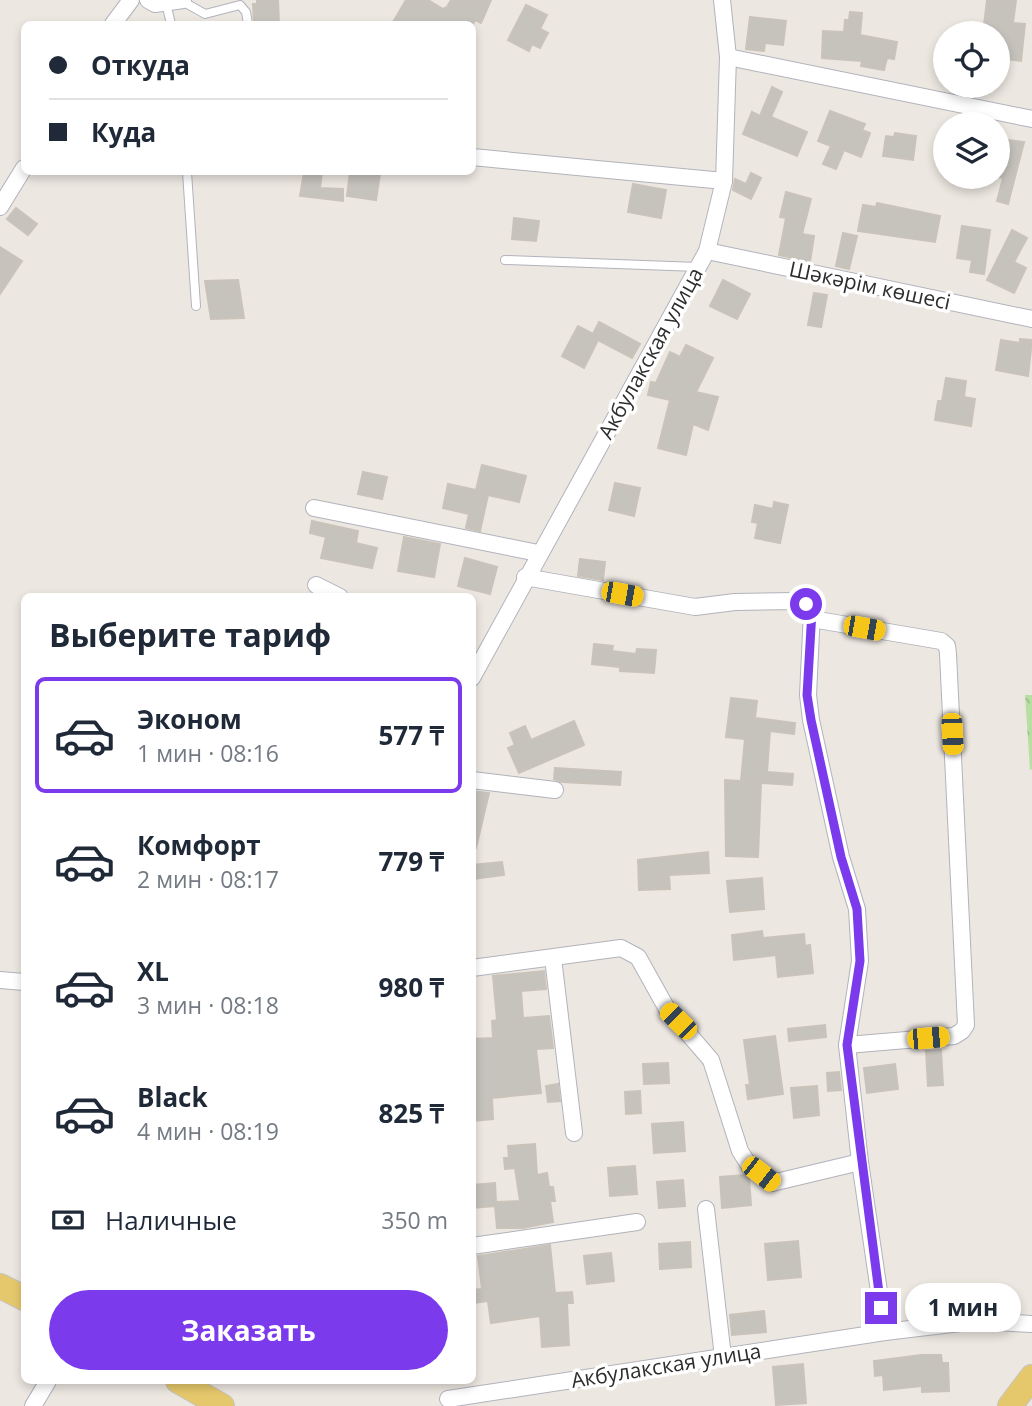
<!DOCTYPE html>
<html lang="ru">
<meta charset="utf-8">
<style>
body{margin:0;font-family:"Open Sans",sans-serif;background:#f2f2f3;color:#1f2937;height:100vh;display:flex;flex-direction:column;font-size:26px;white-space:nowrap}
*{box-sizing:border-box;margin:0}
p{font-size:23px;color:#747a83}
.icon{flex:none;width:38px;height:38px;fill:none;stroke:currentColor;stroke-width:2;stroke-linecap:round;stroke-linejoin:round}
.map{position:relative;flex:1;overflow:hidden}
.panel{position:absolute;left:21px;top:593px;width:455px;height:791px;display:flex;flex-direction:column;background:#fff;border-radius:10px;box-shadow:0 4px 10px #0003}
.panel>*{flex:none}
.guide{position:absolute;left:21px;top:21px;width:455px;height:154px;border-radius:10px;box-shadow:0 4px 10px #0003;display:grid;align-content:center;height:154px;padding:0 28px;background:#fff}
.tools{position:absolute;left:933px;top:21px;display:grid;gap:14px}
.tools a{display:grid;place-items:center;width:77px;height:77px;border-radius:50%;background:#fff;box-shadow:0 4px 10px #0003;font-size:35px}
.end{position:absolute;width:32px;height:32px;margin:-16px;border:9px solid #7c3aed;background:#fff;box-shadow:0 0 0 4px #fff}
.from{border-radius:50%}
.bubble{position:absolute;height:49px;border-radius:24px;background:#fff;box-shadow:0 4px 10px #0003;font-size:23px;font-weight:700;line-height:49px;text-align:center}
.car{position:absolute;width:21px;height:42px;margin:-21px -10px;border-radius:9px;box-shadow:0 0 5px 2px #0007;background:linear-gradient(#f5c518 24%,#345 0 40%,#f5c518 0 76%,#345 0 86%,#f5c518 0)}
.guide b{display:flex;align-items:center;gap:24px;height:66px;font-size:26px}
.guide b+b{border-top:2px solid #e0e1e3}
.guide i{width:18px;height:18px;background:#1f2937}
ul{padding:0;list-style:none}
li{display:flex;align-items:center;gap:21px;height:116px;margin:0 14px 10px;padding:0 14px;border:4px solid transparent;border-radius:10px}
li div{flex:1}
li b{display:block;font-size:26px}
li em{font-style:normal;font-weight:700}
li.active{border-color:#7c3aed}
li>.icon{width:63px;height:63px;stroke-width:1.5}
h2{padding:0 28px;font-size:32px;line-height:84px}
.pay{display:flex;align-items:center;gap:18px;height:77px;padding:0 28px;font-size:26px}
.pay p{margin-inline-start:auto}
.action{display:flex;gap:14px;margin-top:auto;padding:14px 28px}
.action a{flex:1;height:80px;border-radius:42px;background:#7c3aed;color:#fff;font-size:28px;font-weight:700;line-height:80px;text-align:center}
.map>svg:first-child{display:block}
.park{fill:url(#park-crowns)}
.building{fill:#c6c2bc;stroke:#c9c3ba;stroke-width:2}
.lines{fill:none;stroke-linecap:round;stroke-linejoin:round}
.service-casing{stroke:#b1b3bc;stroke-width:10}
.minor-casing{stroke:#b1b3bc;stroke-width:18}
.primary-casing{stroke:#c4c4c4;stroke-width:26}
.service{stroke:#fff;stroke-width:8}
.minor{stroke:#fff;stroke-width:16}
.primary{stroke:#e6c86c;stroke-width:24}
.route{stroke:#7c3aed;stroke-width:9}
.labels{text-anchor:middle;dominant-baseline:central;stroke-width:7;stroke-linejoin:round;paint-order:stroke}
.street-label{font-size:21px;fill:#2d2d2d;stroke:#fff}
</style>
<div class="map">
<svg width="1032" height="1406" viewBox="0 0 1032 1406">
<defs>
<pattern id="park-crowns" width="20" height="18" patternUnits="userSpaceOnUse" patternTransform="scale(1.75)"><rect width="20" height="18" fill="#b8dfa2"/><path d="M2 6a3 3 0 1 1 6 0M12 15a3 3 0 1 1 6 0" fill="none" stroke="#9ec08c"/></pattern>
</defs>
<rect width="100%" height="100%" fill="#ede7e1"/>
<!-- park -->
<polygon class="park" points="1025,695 1032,695 1032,769 1030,770"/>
<!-- building -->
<g class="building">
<polygon points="257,0 278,0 279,24 254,24 253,4 257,4"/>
<polygon points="406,0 428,0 443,9 447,7 451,0 491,0 481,23 475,20 473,24 392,24"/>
<polygon points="987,0 1016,0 1013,23 1025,24 1021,61 998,58 998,33 983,33"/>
<polygon points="526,5 547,15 540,29 548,33 540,48 532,44 529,51 508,40"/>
<polygon points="850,12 862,13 860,35 897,42 894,59 887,58 884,70 861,66 862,61 822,58 823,31 844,32 845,20 849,20"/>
<polygon points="750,17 786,21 783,45 765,43 764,51 746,49"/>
<polygon points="772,87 782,92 771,117 807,132 797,156 743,134 752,112 760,116"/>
<polygon points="830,111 865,124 862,130 870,133 861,157 844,150 836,169 823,164 831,146 818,141"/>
<polygon points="895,133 916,136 913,160 883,156 886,136 894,137"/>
<polygon points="998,139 1024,142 1008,204 997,201 1003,178 998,177"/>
<polygon points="304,172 322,172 320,188 343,189 343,201 300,196"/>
<polygon points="350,172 380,174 376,200 347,196"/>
<polygon points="751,173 761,178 751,199 733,190 735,179 746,184"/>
<polygon points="633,184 666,190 661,218 628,212"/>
<polygon points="786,192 811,199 802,234 814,236 810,262 779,255 786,218 780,217"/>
<polygon points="877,203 940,216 935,242 858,231 863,205 876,207"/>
<polygon points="16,208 37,224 28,235 7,219"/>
<polygon points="514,218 539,221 536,241 512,239"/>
<polygon points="962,226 990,230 984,274 970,272 972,260 957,258"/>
<polygon points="1012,230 1027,238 1014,262 1026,268 1014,293 987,280"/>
<polygon points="843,233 857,236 849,269 836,266"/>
<polygon points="0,247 22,261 0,294"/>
<polygon points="238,280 244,318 211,319 205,281"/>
<polygon points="723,280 750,294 737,319 710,306"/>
<polygon points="814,293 827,295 821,327 808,325"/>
<polygon points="599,322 640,344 632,358 598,340 584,368 562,356 578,326 593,334"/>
<polygon points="1020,339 1032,340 1028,376 996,370 1001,340 1020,343"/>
<polygon points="686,345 713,358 696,392 718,397 708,430 693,424 686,455 658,448 670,400 648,395 651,382 656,383 670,352 680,357"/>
<polygon points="946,378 966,381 964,397 975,399 971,426 935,420 938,401 942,401"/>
<polygon points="482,465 526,476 519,502 488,495 480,531 466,528 469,514 443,508 448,484 476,490"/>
<polygon points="363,472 387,477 382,499 358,494"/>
<polygon points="615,483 640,488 634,516 609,510"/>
<polygon points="774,502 788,505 780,543 755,538 758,523 752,522 755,505 773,509"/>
<polygon points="312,521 358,531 356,543 377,548 372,568 321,558 326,537 310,533"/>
<polygon points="404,537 440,544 434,577 398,571"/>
<polygon points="465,558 497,567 490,594 458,586"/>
<polygon points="580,559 605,562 603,580 578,576"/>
<polygon points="594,644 613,646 612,651 636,654 637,649 656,650 654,673 620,671 620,667 592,664"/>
<polygon points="731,698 757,701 755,718 795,723 794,734 770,731 767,772 793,774 792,785 761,783 758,857 726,856 725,780 741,781 745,739 726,737"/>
<polygon points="574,721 584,745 519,773 508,748 515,745 510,733 525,726 531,740"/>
<polygon points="555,768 621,772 620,785 562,782 554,779"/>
<polygon points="472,791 489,793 476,848 472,848"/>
<polygon points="708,852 709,873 669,875 670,889 639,890 638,860"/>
<polygon points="502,862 504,875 472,879 472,865"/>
<polygon points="762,878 764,909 730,912 727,881"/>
<polygon points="762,931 763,938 804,934 805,946 810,945 813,973 778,977 776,955 734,960 732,935"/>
<polygon points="544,971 546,989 521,991 523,1018 549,1016 553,1048 536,1049 541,1093 492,1098 493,1119 472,1121 472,1039 493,1038 492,1021 497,1020 493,976"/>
<polygon points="825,1025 826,1037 789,1041 788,1029"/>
<polygon points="775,1036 783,1094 748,1099 746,1085 750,1085 744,1040"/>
<polygon points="941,1050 943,1085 928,1086 926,1051"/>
<polygon points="668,1063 669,1083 644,1084 643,1064"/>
<polygon points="895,1064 898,1089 867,1093 864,1068"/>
<polygon points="839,1072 841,1090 828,1091 827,1073"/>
<polygon points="558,1084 560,1101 548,1102 546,1086"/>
<polygon points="817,1086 819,1115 794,1118 791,1088"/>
<polygon points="640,1091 641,1113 626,1114 625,1092"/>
<polygon points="683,1122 685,1151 654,1153 652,1124"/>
<polygon points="535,1144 537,1175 547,1173 549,1187 553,1187 555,1201 550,1201 553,1222 523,1228 497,1228 495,1206 472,1208 472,1185 495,1183 496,1202 520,1201 515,1168 505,1169 504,1158 509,1158 508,1146"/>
<polygon points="635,1166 637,1194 610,1196 608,1168"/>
<polygon points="745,1175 749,1178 751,1205 722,1208 720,1177"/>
<polygon points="683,1180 685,1206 659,1208 657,1182"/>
<polygon points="798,1241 801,1277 768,1280 765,1244"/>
<polygon points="690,1242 691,1267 660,1269 659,1244"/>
<polygon points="550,1245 555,1293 572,1292 573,1303 567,1303 569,1345 542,1347 540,1316 491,1323 488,1301 472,1303 472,1290 482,1289 478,1256"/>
<polygon points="611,1253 614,1281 587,1284 584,1256"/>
<polygon points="764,1311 766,1332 732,1335 730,1315"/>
<polygon points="921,1355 941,1355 942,1363 948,1363 949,1391 922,1392 922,1386 884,1390 883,1375 875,1376 874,1361"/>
<polygon points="803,1364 806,1403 776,1405 773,1367"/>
</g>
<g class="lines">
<!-- service casing -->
<g class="service-casing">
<g id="service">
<polyline points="182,1 205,14 240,5 246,12 248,24"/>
<polyline points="166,3 171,24"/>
<polyline points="187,172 196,306"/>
<polyline points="505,260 698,267"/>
</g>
</g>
<!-- minor casing -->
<g class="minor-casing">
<g id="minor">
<polyline points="148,0 155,4 183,0"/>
<polyline points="113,24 131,0"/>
<polyline points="728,57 1032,119"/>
<polyline points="472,157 724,181"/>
<polyline points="0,207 24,168"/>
<polyline points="707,251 1032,319"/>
<polyline points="314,508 538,553"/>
<polyline points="525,577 695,607 735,602 797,601 812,611 808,695 811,720 841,857 857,909 860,961 847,1045 860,1162 885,1332"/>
<polyline points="316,585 340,597"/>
<polyline points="812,619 941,641 947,646 948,654 966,1025 962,1031 954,1036 847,1045"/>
<polyline points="472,678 707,251 724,181 728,57 722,0"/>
<polyline points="472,780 555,790"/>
<polyline points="553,958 574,1133"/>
<polyline points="472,968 621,948 638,957 667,1009 711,1060 740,1151 749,1165 772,1183 860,1162"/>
<polyline points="0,980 24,982"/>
<polyline points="706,1209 723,1357"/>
<polyline points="472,1246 637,1222"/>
<polyline points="448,1399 885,1332 977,1321 1032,1324"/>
<polyline points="33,1406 48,1381"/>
</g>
</g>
<!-- primary casing -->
<g class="primary-casing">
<g id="primary">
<polyline points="0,1286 24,1298"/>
<polyline points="178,1381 222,1406"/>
<polyline points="1010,1406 1032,1377"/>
</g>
</g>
<!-- service -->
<use href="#service" class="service"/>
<!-- minor -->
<use href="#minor" class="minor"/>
<!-- primary -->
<use href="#primary" class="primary"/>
</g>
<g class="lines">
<!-- route -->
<polyline class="route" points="806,604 812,611 807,695 811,720 841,857 857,909 860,961 847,1045 881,1308"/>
</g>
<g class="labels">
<!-- street labels -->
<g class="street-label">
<text transform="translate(870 285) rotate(12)">Шәкәрім көшесі</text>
<text transform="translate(650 353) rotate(-61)">Акбулакская улица</text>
<text transform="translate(666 1365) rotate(-9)">Акбулакская улица</text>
</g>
</g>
</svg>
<div class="tools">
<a><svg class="icon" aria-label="locate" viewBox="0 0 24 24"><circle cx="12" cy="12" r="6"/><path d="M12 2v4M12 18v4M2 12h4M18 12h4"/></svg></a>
<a><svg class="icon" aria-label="layers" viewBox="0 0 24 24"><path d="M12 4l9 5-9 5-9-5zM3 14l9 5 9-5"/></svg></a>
</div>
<i class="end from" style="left:806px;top:604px"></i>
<i class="end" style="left:881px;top:1308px"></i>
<div class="bubble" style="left:905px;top:1283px;width:116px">1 мин</div>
<i class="car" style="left:622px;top:594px;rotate:100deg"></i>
<i class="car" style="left:864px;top:628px;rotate:100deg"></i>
<i class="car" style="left:952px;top:734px;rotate:177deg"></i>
<i class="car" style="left:678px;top:1021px;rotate:315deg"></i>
<i class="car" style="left:928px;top:1038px;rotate:85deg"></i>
<i class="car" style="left:761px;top:1174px;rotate:128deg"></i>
<div class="guide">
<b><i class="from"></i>Откуда</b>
<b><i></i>Куда</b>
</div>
<section class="panel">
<h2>Выберите тариф</h2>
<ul>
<li class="active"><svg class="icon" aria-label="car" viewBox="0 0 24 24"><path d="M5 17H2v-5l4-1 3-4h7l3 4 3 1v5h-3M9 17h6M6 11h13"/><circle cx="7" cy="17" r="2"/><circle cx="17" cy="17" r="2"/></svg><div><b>Эконом</b><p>1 мин · 08:16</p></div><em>577 ₸</em></li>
<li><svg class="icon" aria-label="car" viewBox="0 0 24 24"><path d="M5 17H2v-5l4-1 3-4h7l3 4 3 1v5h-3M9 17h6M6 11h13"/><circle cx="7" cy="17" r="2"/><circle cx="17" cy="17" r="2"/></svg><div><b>Комфорт</b><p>2 мин · 08:17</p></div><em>779 ₸</em></li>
<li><svg class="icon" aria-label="car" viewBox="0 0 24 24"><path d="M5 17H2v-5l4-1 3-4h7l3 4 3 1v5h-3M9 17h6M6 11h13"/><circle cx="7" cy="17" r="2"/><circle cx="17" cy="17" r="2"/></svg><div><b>XL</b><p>3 мин · 08:18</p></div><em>980 ₸</em></li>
<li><svg class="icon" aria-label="car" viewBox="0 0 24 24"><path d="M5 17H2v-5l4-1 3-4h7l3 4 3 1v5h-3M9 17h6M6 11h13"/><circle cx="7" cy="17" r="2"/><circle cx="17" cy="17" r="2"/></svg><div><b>Black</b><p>4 мин · 08:19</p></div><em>825 ₸</em></li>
</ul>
<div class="pay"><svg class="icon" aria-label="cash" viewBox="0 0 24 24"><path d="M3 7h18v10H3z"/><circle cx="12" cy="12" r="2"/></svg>Наличные<p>350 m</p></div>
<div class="action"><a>Заказать</a></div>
</section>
</div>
